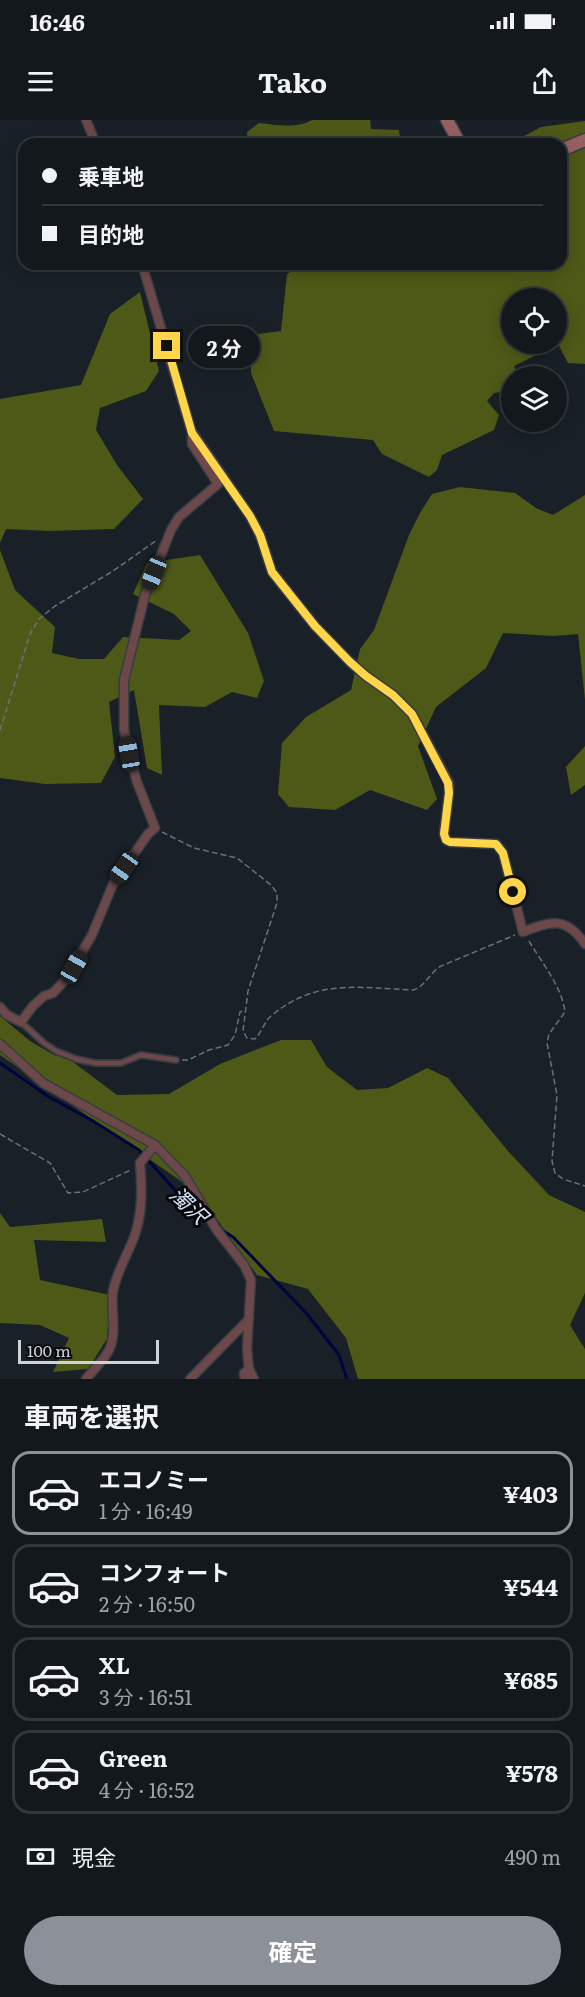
<!DOCTYPE html>
<html lang="ja">
<meta charset="utf-8">
<style>
body{margin:0;font-family:Literata,"Noto Sans JP",serif;background:#20252a;color:#f1f3f6;height:100vh;display:flex;flex-direction:column;font-size:22px;white-space:nowrap}
*{box-sizing:border-box;margin:0}
p{font-size:20px;color:#9da0a4}
.icon{flex:none;width:33px;height:33px;fill:none;stroke:currentColor;stroke-width:2;stroke-linecap:round;stroke-linejoin:round}
.map{position:relative;height:1259px;overflow:hidden}
.side{display:flex;flex-direction:column;background:#13181d;flex:1}
.side>*{flex:none}
.top-card{position:absolute;left:18px;top:18px;width:549px;height:132px;border-radius:18px;box-shadow:0 3px 15px #0003,0 0 0 2px #32373b;display:grid;align-content:center;height:132px;padding:0 24px;background:#13181d}
.tools{position:absolute;left:501px;top:168px;display:grid;gap:12px}
.tools a{display:grid;place-items:center;width:66px;height:66px;border-radius:50%;background:#13181d;box-shadow:0 3px 15px #0003,0 0 0 2px #32373b;font-size:30px}
.scale{position:absolute;left:18px;bottom:15px;width:141px;box-sizing:border-box;padding-left:6px;border:3px solid #ced3d8;border-top:0;font-size:16px;line-height:21px;white-space:nowrap;color:#ced3d8;-webkit-text-stroke:4px #07090d;paint-order:stroke}
.end{position:absolute;width:27px;height:27px;margin:-14px;border:8px solid #ffd54a;background:#111;box-shadow:0 0 0 3px #111}
.from{border-radius:50%}
.bubble{position:absolute;height:42px;border-radius:21px;background:#13181d;box-shadow:0 3px 15px #0003,0 0 0 2px #32373b;font-size:20px;font-weight:700;line-height:42px;text-align:center}
.car{position:absolute;width:18px;height:36px;margin:-18px -9px;border-radius:8px;box-shadow:0 0 4px 2px #0007;background:linear-gradient(#222 24%,#8ab4d8 0 40%,#222 0 76%,#8ab4d8 0 86%,#222 0)}
.top-card b{display:flex;align-items:center;gap:21px;height:57px;font-size:22px}
.top-card b+b{border-top:2px solid #32373b}
.top-card i{width:15px;height:15px;background:#f1f3f6}
ul{padding:0;list-style:none}
li{display:flex;align-items:center;gap:18px;height:84px;margin:0 12px 9px;padding:0 12px;border:3px solid #32373b;border-radius:18px}
li div{flex:1}
li b{display:block;font-size:22px}
li em{font-style:normal;font-weight:700}
li.on{border-color:#8c9099}
li>.icon{width:54px;height:54px;stroke-width:1.5}
h2{padding:0 24px;font-size:27px;line-height:72px}
.pay{display:flex;align-items:center;gap:15px;height:66px;padding:0 24px;font-size:22px}
.pay p{margin-inline-start:auto}
.cta{display:flex;gap:12px;margin-top:auto;padding:12px 24px}
.cta a{flex:1;height:69px;border-radius:36px;background:#8c9099;color:#fff;font-size:24px;font-weight:700;line-height:69px;text-align:center}
.status{display:flex;justify-content:space-between;align-items:center;height:42px;padding:0 30px;background:#13181d;direction:ltr}
.status svg{height:16px;fill:currentColor}
header{display:flex;justify-content:space-between;align-items:center;height:78px;padding:0 24px;background:#13181d;font-size:27px;font-weight:700}
.map>svg:first-child{display:block}
.forest{fill:#4e5817;fill-rule:evenodd}
.lines{fill:none;stroke-linecap:round;stroke-linejoin:round}
.stream{stroke:#00043e;stroke-width:3}
.lane-casing{stroke:#363d43;stroke-width:8}
.street-casing{stroke:#363d43;stroke-width:11}
.secondary-casing{stroke:#363d43;stroke-width:15}
.path{stroke:#6a7177;stroke-width:1.5;stroke-dasharray:6 3;stroke-linecap:butt}
.lane{stroke:#6d484b;stroke-width:4.5}
.street{stroke:#6d484b;stroke-width:8}
.secondary{stroke:#985f63;stroke-width:12}
.route{stroke:#ffd54a;stroke-width:8}
.labels{text-anchor:middle;dominant-baseline:central;stroke-width:6;stroke-linejoin:round;paint-order:stroke}
.water-label{font-size:21px;font-style:italic;fill:#d7e3f5;stroke:#07090d}
</style>
<div class="status"><b>16:46</b><svg viewBox="0 0 49 12"><path d="M0 12V9h3v3zM5 12V6h3v6zM10 12V3h3v9zM15 12V0h3v12zM26 1h20v11H26zM47 4h2v5h-2z"/></svg></div>
<header><svg class="icon" aria-label="menu" viewBox="0 0 24 24"><path d="M4 6h16M4 12h16M4 18h16"/></svg>Tako<svg class="icon" aria-label="share" viewBox="0 0 24 24"><path d="M12 15V3M7 8l5-5 5 5M5 13v7h14v-7"/></svg></header>
<div class="map">
<svg width="585" height="1259" viewBox="0 0 585 1259">
<rect width="100%" height="100%" fill="#192027"/>
<!-- forest -->
<g class="forest">
<path d="M312,0h58l1,9 28,1 2,14 -153,-1 -1,-11 12,-9c18,2 37,6 53,-3z"/>
<path d="M585,1v243l-17,-1 -10,-19 -44,22 4,9 -6,1 -1,15 -17,2 -7,8 12,14 -5,15 -52,25 -5,15 -8,7 -47,-23 -9,-14 -99,-9 -23,-58v-38l30,-4 6,-57 3,-2 -1,-8h272v-120h-52l32,-17zM512,178h44v46h-44z"/>
<polygon points="140,172 159,251 146,271 100,288 96,310 117,345 143,379 114,409 49,411 6,409 0,423 0,279 81,265 110,194"/>
<polygon points="460,367 515,373 536,388 553,395 585,375 585,580 578,514 553,516 503,513 486,548 436,587 418,626 437,679 427,690 370,670 335,690 289,687 278,674 282,623 306,597 351,570 360,529 374,510 409,415 420,393 432,374"/>
<polygon points="0,430 15,470 55,507 52,533 79,539 104,539 123,517 179,520 191,511 174,494 133,474 147,443 200,435 248,513 264,561 257,578 232,572 205,587 159,585 162,655 147,648 134,570 109,582 115,637 101,663 45,664 0,658"/>
<polygon points="585,626 585,665 571,675 566,647"/>
<polygon points="0,896 30,921 54,935 69,939 117,975 169,974 220,944 281,920 311,920 327,947 357,970 388,968 427,948 448,958 508,1031 549,1075 585,1092 585,1173 570,1205 585,1229 585,1259 358,1259 346,1218 308,1169 257,1155 198,1073 0,935"/>
<polygon points="0,1093 10,1107 102,1099 106,1122 34,1120 40,1160 110,1175 107,1219 88,1249 53,1252 69,1218 40,1205 0,1203"/>
</g>
<g class="lines">
<!-- stream -->
<g class="stream">
<polyline points="0,943 49,977 93,1001 139,1030 199,1097 209,1103"/>
<polyline points="220,1109 233,1117 307,1194 339,1235 347,1259"/>
</g>
<!-- lane casing -->
<g class="lane-casing">
<polyline id="lane" points="21,902 44,923 56,931 76,939 95,943 121,943 141,935 176,940"/>
</g>
<!-- street casing -->
<g class="street-casing">
<g id="street">
<polyline points="86,0 96,24"/>
<path d="M193,313l57,83 10,19 12,37 43,54 35,36 16,14 27,19 19,19 37,69v10l-5,41 2,6 4,2 46,2 7,9 20,79c28,-11 43,-16 62,12"/>
<polyline points="0,887 7,895 21,902 33,886 44,876 53,873 66,859 92,815 113,764 148,714 155,708 137,662 129,634 124,609 124,560 145,475 171,410 179,397 218,364 192,324 192,313 142,144"/>
<polyline points="0,924 43,963 155,1025 185,1056 216,1109 244,1145 251,1160 247,1229 249,1249 254,1259"/>
<path d="M86,1259c7,-9 18,-19 23,-29 9,-19 1,-40 4,-59 4,-19 13,-34 20,-51 10,-25 9,-51 7,-77l15,-18"/>
<polyline points="190,1259 249,1199"/>
<polyline points="245,1259 244,1253 249,1249"/>
</g>
</g>
<!-- secondary casing -->
<g class="secondary-casing">
<g id="secondary">
<polyline points="447,0 460,24"/>
<polyline points="561,30 585,20"/>
</g>
</g>
<!-- path -->
<g class="path">
<polyline points="0,610 30,514 39,499 55,486 113,451 157,420"/>
<path d="M162,712l32,16 43,10 34,27 6,8v10l-29,88 -5,40 4,7 8,1c7,-7 9,-17 16,-23 45,-38 88,-28 142,-26 10,-2 17,-16 26,-23l76,-32"/>
<path d="M529,821c13,22 33,46 36,71l-16,22 -2,9 10,52 -5,66 3,12 8,6 22,7"/>
<polyline points="182,940 188,940 209,930 228,925 235,915 240,892 243,891"/>
<polyline points="0,1014 50,1043 68,1073 83,1072 131,1050"/>
</g>
<!-- lane -->
<use href="#lane" class="lane"/>
<!-- street -->
<use href="#street" class="street"/>
<!-- secondary -->
<use href="#secondary" class="secondary"/>
</g>
<g class="lines">
<!-- route -->
<polyline class="route" points="167,226 192,313 250,396 260,415 272,452 315,506 350,542 366,556 393,575 412,594 448,663 449,673 444,714 446,720 450,722 496,724 503,733 513,772"/>
</g>
<g class="labels">
<!-- water labels -->
<g class="water-label">
<text transform="translate(190 1084) rotate(44)">濁沢</text>
</g>
</g>
</svg>
<div class="tools">
<a><svg class="icon" aria-label="locate" viewBox="0 0 24 24"><circle cx="12" cy="12" r="6"/><path d="M12 2v4M12 18v4M2 12h4M18 12h4"/></svg></a>
<a><svg class="icon" aria-label="layers" viewBox="0 0 24 24"><path d="M12 4l9 5-9 5-9-5zM3 14l9 5 9-5"/></svg></a>
</div>
<div class="scale">100 m</div>
<i class="end from" style="left:513px;top:772px"></i>
<i class="end" style="left:167px;top:226px"></i>
<div class="bubble" style="left:188px;top:206px;width:72px">2 分</div>
<i class="car" style="left:154px;top:453px;rotate:202deg"></i>
<i class="car" style="left:129px;top:634px;rotate:350deg"></i>
<i class="car" style="left:124px;top:748px;rotate:215deg"></i>
<i class="car" style="left:74px;top:847px;rotate:29deg"></i>
<div class="top-card">
<b><i class="from"></i>乗車地</b>
<b><i></i>目的地</b>
</div>
</div>
<section class="side">
<h2>車両を選択</h2>
<ul>
<li class="on"><svg class="icon" aria-label="car" viewBox="0 0 24 24"><path d="M5 17H2v-5l4-1 3-4h7l3 4 3 1v5h-3M9 17h6M6 11h13"/><circle cx="7" cy="17" r="2"/><circle cx="17" cy="17" r="2"/></svg><div><b>エコノミー</b><p>1 分 · 16:49</p></div><em>¥403</em></li>
<li><svg class="icon" aria-label="car" viewBox="0 0 24 24"><path d="M5 17H2v-5l4-1 3-4h7l3 4 3 1v5h-3M9 17h6M6 11h13"/><circle cx="7" cy="17" r="2"/><circle cx="17" cy="17" r="2"/></svg><div><b>コンフォート</b><p>2 分 · 16:50</p></div><em>¥544</em></li>
<li><svg class="icon" aria-label="car" viewBox="0 0 24 24"><path d="M5 17H2v-5l4-1 3-4h7l3 4 3 1v5h-3M9 17h6M6 11h13"/><circle cx="7" cy="17" r="2"/><circle cx="17" cy="17" r="2"/></svg><div><b>XL</b><p>3 分 · 16:51</p></div><em>¥685</em></li>
<li><svg class="icon" aria-label="car" viewBox="0 0 24 24"><path d="M5 17H2v-5l4-1 3-4h7l3 4 3 1v5h-3M9 17h6M6 11h13"/><circle cx="7" cy="17" r="2"/><circle cx="17" cy="17" r="2"/></svg><div><b>Green</b><p>4 分 · 16:52</p></div><em>¥578</em></li>
</ul>
<div class="pay"><svg class="icon" aria-label="cash" viewBox="0 0 24 24"><path d="M3 7h18v10H3z"/><circle cx="12" cy="12" r="2"/></svg>現金<p>490 m</p></div>
<div class="cta"><a>確定</a></div>
</section>
